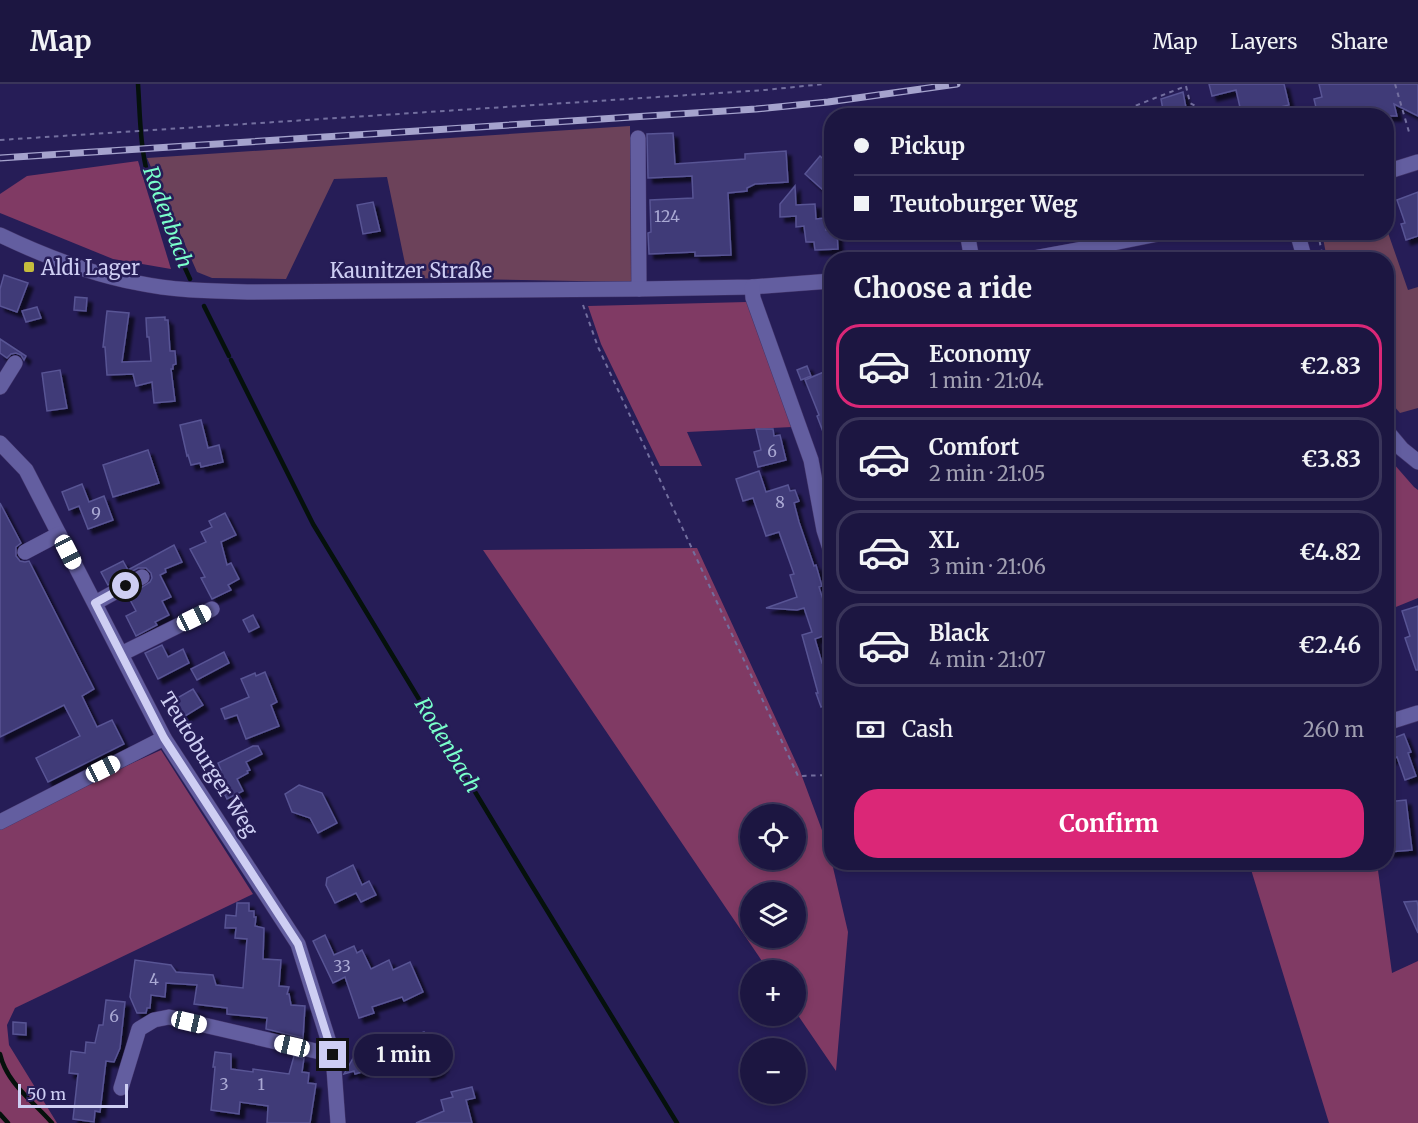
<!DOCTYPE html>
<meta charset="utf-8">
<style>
body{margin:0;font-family:Merriweather,serif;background:#29234c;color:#f1f3f6;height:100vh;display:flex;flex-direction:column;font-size:22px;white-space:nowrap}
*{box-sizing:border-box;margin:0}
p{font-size:20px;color:#a09fb1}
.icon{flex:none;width:33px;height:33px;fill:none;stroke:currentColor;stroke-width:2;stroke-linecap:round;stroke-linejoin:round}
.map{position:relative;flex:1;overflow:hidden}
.side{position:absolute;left:824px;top:168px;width:570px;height:618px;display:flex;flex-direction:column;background:#1c1641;border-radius:24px;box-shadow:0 3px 9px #0003,0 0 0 2px #3a355a}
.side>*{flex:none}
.guide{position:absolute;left:824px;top:24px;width:570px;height:132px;border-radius:24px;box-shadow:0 3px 9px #0003,0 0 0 2px #3a355a;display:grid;align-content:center;height:132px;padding:0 30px;background:#1c1641}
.buttons{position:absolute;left:740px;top:720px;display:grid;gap:12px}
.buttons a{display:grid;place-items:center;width:66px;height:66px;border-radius:50%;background:#1c1641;box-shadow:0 3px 9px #0003,0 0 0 2px #3a355a;font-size:30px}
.scale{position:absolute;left:18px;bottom:15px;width:110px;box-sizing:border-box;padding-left:6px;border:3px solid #cecef3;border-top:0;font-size:16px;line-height:21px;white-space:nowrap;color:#cecef3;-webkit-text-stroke:4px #261d57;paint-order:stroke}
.end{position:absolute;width:27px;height:27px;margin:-14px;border:8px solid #cecef3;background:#111;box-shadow:0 0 0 3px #111}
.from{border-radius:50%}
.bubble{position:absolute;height:42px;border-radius:21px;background:#1c1641;box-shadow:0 3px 9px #0003,0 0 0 2px #3a355a;font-size:20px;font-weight:700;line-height:42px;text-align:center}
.car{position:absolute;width:18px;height:36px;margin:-18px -9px;border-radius:8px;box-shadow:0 0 4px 2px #0007;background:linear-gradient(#fff 24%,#345 0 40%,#fff 0 76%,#345 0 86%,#fff 0)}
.guide b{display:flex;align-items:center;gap:21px;height:57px;font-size:22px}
.guide b+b{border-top:2px solid #3a355a}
.guide i{width:15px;height:15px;background:#f1f3f6}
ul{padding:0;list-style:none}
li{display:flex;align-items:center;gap:18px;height:84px;margin:0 12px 9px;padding:0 18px;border:3px solid #3a355a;border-radius:24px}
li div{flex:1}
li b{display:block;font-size:22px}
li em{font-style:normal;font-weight:700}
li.selected{border-color:#db2777}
li>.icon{width:54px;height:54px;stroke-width:1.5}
h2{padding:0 30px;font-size:27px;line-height:72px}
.pay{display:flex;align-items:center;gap:15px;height:66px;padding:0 30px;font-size:22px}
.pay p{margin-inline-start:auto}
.button{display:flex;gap:12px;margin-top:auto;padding:12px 30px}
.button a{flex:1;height:69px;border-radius:24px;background:#db2777;color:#fff;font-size:24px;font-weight:700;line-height:69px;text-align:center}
header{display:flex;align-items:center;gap:36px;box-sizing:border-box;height:84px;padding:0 30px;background:#1c1641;border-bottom:2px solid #3a355a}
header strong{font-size:28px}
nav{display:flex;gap:33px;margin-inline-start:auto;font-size:21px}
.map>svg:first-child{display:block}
.green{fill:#6c425a}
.forest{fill:#803a64;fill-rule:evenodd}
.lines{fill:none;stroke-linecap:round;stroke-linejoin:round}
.stream{stroke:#05110c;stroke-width:4.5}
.building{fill:#403a78;stroke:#585494;stroke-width:1.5;filter:url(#shadow)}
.minor-casing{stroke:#43366b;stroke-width:16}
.path{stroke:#736f9f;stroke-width:2;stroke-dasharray:4.5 4.5;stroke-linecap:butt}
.minor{stroke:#635ea0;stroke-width:15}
.rail-casing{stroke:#a5a3cd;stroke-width:7}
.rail{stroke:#261d57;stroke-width:4.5;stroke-dasharray:14;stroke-linecap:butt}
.route{stroke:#cecef3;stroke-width:8}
.poi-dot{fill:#c5bc3d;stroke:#261d57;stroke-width:2}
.labels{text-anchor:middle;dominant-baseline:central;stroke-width:5;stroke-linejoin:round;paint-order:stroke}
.number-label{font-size:16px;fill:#aaa9d4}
.poi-label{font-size:20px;fill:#cecef3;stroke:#261d57;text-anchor:start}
.street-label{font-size:20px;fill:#cecef3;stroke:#261d57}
.water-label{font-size:21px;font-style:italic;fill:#7affcb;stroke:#261d57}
</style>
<header>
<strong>Map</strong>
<nav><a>Map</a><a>Layers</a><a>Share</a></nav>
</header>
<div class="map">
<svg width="1418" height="1039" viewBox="0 0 1418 1039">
<defs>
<filter id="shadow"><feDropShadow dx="5" dy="5" stdDeviation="1.5" flood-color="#0009"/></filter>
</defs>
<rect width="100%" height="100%" fill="#261d57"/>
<!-- green -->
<g class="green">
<polygon points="630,42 631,198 408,194 387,93 334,95 286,195 212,194 197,188 147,74"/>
<polygon points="1386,143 1408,206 1418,203 1418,324 1400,329 1386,313 1386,176 1327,175 1322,149 1386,148"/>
<polygon points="1151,168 1153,175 1112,175"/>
</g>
<!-- forest -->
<g class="forest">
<polygon points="138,77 171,185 113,175 0,129 0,110 27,92"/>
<polygon points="747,218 792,343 687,348 702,382 660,382 601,260 588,222"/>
<polygon points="1386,371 1414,403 1418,406 1418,514 1386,527"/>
<path d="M697,464l103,223 29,78 2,13 1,1 16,69 -12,139 -41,-60v-41h-27l-285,-420zM750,730h45v46h-45zM750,808h45v46h-45z"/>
<polygon points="161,666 253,810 15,924 7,941 9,961 57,1039 0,1039 0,744 40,721"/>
<polygon points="1249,779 1377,779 1392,889 1418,877 1418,1039 1329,1039"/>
</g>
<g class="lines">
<!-- stream -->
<g class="stream">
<path d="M138,0c2,30 2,63 10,92 11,36 27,70 42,103"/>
<polyline points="204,222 229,272"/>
<polyline points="231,276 313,440 529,797 677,1039"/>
<path d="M0,970c7,30 33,47 52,69"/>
<polyline points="0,1030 8,1039"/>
</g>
</g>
<!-- building -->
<g class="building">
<polygon points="1209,0 1284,0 1289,21 1242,32 1236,6 1212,12"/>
<polygon points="1319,0 1418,0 1418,32 1394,20 1397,32 1318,32 1314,15 1322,13"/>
<polygon points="1183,8 1187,29 1177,32 1164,32 1161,15"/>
<polygon points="673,49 675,80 745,75 745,70 786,67 788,98 755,100 747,104 747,107 728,109 731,171 695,172 695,168 649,170 648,149 651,148 650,116 693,114 692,92 648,94 647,50"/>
<polygon points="820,72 831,82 831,113 805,90"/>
<polygon points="795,102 796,121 815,120 816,135 825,134 826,146 831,146 831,148 837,148 838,165 815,166 814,158 806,158 804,142 796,143 796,132 780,133 780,120"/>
<polygon points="1418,108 1418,152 1406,156 1401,140 1405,139 1397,116"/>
<polygon points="373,118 380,147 363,150 357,121"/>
<polygon points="4,191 28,199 17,228 0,222 0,205"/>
<polygon points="75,213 87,214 86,227 74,226"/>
<polygon points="37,223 41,234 26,238 22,227"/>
<polygon points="107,227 129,229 122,278 151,277 149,253 147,253 146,234 165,233 165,236 168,236 170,267 175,267 176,280 173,281 173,285 171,285 175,317 154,319 152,298 136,302 133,290 107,291 105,263 103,263"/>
<polygon points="0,255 26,272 24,276 21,271 16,269 11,270 7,274 0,269"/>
<polygon points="807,282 811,292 801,296 797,286"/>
<polygon points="831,285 831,366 830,366 817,332 819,331 805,296"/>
<polygon points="60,286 67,324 47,327 42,289"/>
<polygon points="201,336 208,364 219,361 223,378 201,383 200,379 191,381 188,371 187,372 180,341"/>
<polygon points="756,345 773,345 774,352 780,351 786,376 758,383 754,368 761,366"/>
<polygon points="148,366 159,399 113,413 103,381"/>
<polygon points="759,387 766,408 788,401 790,407 795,406 799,417 794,419 799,438 814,482 816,481 822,502 819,503 827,528 831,526 831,549 815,555 822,579 829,577 831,583 831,619 821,623 816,609 818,609 802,551 812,548 804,524 797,526 766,524 797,513 790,491 794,490 779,448 766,452 753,414 743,417 736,395"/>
<polygon points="82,400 89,418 104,412 113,436 88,445 79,422 69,426 62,408"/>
<polygon points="0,419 21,459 16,463 16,472 20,477 25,478 29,477 94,605 82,612 97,643 112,636 124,660 48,698 36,674 80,652 64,621 0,653"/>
<polygon points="225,429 236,451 221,458 227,481 231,479 239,495 228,501 231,506 212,515 201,494 205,493 190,465 206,458 201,448 212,443 209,437"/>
<polygon points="174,461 182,478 165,485 166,488 160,491 171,513 162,517 169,531 155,538 157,541 136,552 126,532 136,527 128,512 150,498 152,494 151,489 146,484 138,484 108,501 101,488 123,477 128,486"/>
<polygon points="1418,522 1418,586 1416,586 1405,554 1410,552 1402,527"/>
<polygon points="253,531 259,543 249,548 243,536"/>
<polygon points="162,561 168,573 183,565 189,579 158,595 145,569"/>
<polygon points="224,568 229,579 197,596 191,585"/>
<polygon points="265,588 277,618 271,621 279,642 246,655 237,631 225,635 221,625 249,613 241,595 255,589 256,592"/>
<polygon points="193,605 203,621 182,634 172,617"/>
<polygon points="1404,650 1411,668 1408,669 1416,692 1405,696 1397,673 1391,675 1386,660 1386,657"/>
<polygon points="253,662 258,662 262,670 246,678 250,686 247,687 248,689 237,695 243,707 227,715 221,703 225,701 218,688 221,686 218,679"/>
<polygon points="299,701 322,709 337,739 318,749 310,734 292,728 285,710"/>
<polygon points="1406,716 1412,766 1389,768 1386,742 1386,718"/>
<polygon points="353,781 362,801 369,797 376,811 361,818 356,809 335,819 326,801 327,794"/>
<polygon points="1417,817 1418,823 1418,849 1404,818"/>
<polygon points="237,819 249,819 249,827 254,827 254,833 256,833 255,842 264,844 263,875 281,876 279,902 289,903 287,910 289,910 291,921 305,922 303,954 266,945 267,934 227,930 227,924 194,920 197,901 166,899 165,913 151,911 150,924 147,924 146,929 137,929 130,913 135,876 171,881 176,888 213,891 216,901 243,904 247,855 235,854 236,844 225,844 226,831 236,832"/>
<polygon points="325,851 334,871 354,862 357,869 362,866 371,885 389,876 393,886 410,878 423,908 404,917 402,913 372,923 374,929 359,934 345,893 333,899 313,857"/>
<polygon points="106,916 125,918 120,964 114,978 106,977 100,1028 95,1027 94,1038 73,1035 78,990 69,989 71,967 85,969 86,958 95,959 99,941 103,941"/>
<polygon points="13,938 26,939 26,951 13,950"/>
<polygon points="424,948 426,957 437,960 443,983 439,984 440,987 427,992 422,976 393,984 392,979 355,990 354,987 344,990 356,969 355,963 382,953 384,959 413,952"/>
<polygon points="215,968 231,970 231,985 253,988 253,985 289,990 294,972 304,974 302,988 309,989 308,999 316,1000 310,1039 267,1039 268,1022 240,1018 239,1030 211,1026 215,983 213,983"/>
<polygon points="472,1003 475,1014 466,1016 472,1039 416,1039 444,1027 441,1016 453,1013 451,1008"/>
</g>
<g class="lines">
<!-- minor casing -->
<g class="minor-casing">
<g id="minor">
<polyline points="638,54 639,205"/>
<polyline points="1386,88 1418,78"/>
<polyline points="967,148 972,176"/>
<polyline points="1297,148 1305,176"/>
<path d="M0,151c44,21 90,39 138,48 38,8 77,8 115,9l386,-3 113,-2 79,-6"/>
<polyline points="1023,176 1083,165 1168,148"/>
<polyline points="752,203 753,214 811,376 824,446 831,468"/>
<polyline points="0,303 15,279"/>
<polyline points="1386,346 1402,365 1418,378"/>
<polyline points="0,359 26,386 164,654 298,860 333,971 338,1039"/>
<polyline points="25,468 59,450"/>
<polyline points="95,519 142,493"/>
<polyline points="121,570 212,525"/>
<polyline points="1386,639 1418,629"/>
<polyline points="0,738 164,654"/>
<polyline points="121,1004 139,945 154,936 169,933 333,971"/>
</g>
</g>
<!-- path -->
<g class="path">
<polyline points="1395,0 1409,48"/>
<polyline points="1122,32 1127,25 1186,2 1190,19 1199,24"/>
<polyline points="0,56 765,6 824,0"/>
<polyline points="1318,148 1323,176"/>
<polyline points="1179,157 1215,148"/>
<polyline points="583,221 598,263 798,692 831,691"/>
</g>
<!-- minor -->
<use href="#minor" class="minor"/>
<!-- rail casing -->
<g class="rail-casing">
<polyline id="rail" points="0,74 756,25 828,18 957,0"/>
</g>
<!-- rail -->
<use href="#rail" class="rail"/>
</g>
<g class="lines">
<!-- route -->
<polyline class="route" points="126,502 95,519 164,654 298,860 333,971"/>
</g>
<!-- markers -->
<rect class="poi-dot" x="23" y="177" width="12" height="12" rx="3"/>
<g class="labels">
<!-- number labels -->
<g class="number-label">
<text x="667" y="132">124</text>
<text x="772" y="367">6</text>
<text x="780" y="418">8</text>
<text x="96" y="429">9</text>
<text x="342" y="882">33</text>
<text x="154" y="895">4</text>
<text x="114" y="932">6</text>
<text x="224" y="1000">3</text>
<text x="261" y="1000">1</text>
</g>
<!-- poi labels -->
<g class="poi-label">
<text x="41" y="183">Aldi Lager</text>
</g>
<!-- street labels -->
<g class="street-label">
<text x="411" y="186">Kaunitzer Straße</text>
<text transform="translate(209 680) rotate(58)">Teutoburger Weg</text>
</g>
<!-- water labels -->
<g class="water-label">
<text transform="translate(168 133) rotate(70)">Rodenbach</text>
<text transform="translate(448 661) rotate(59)">Rodenbach</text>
</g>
</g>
</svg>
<div class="buttons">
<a><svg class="icon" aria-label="locate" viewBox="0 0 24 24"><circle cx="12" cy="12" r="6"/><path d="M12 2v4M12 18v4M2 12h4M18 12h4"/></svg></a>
<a><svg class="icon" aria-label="layers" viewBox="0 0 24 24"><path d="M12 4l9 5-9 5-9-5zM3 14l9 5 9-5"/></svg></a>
<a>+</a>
<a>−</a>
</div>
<div class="scale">50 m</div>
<i class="end from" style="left:126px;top:502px"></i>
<i class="end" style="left:333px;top:971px"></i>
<div class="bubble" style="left:354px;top:950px;width:99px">1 min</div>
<i class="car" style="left:68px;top:468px;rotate:153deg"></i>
<i class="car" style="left:194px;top:534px;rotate:64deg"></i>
<i class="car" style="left:103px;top:685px;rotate:63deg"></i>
<i class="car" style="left:189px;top:938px;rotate:103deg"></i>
<i class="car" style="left:292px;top:962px;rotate:283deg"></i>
<div class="guide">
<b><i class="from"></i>Pickup</b>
<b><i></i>Teutoburger Weg</b>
</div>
<section class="side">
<h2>Choose a ride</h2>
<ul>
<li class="selected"><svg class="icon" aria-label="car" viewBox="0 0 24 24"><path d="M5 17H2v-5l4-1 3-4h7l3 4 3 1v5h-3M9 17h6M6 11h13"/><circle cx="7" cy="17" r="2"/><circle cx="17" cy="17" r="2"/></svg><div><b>Economy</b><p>1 min · 21:04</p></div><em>€2.83</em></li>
<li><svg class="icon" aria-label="car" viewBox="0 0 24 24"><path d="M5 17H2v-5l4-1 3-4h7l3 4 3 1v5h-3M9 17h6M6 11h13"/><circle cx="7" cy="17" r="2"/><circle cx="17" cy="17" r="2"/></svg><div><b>Comfort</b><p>2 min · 21:05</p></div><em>€3.83</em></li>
<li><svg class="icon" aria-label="car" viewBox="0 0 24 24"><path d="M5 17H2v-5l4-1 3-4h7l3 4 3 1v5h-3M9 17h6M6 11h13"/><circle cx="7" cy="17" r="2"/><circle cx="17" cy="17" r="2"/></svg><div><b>XL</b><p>3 min · 21:06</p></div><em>€4.82</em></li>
<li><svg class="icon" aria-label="car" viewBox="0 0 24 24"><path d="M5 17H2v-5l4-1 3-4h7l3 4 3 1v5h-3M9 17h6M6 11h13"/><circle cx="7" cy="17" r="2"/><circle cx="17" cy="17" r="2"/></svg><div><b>Black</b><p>4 min · 21:07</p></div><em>€2.46</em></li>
</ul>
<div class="pay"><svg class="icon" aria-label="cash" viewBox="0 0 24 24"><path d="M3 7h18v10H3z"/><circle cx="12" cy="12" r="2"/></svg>Cash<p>260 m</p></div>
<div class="button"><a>Confirm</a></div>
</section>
</div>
